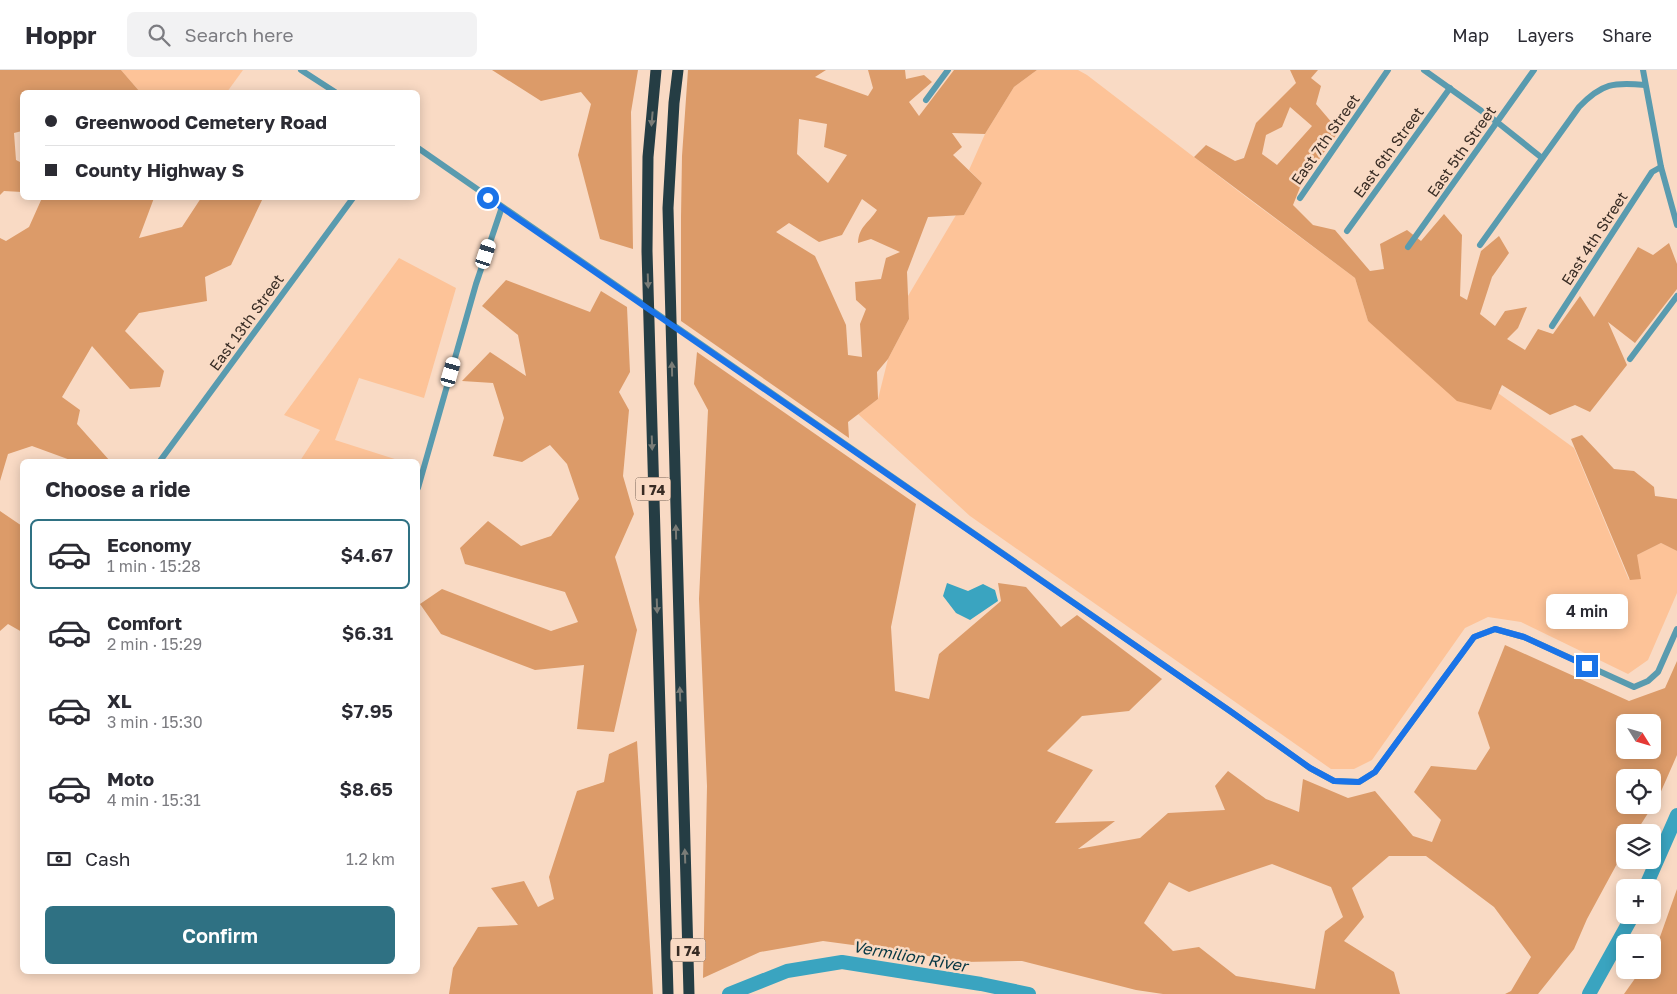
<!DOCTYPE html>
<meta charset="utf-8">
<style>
body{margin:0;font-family:"Golos Text",sans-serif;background:#f2f2f3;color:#2b2b33;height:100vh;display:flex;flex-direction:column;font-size:19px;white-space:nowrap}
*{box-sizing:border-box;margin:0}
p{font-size:16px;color:#7c7c81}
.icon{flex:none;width:28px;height:28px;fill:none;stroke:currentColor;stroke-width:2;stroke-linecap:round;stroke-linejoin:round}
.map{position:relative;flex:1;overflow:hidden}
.panel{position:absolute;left:20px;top:389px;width:400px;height:515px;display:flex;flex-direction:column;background:#fff;border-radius:8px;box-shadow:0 2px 12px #0003}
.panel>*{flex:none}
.hud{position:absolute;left:20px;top:20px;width:400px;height:110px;border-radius:8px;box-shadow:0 2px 12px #0003;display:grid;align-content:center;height:110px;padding:0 25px;background:#fff}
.needle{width:32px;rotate:127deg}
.fabs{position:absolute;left:1616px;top:644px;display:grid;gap:10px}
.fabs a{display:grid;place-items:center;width:45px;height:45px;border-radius:8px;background:#fff;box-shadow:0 2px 12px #0003;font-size:25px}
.end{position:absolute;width:22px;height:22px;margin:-11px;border:6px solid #1a73e8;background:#fff;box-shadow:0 0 0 2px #fff}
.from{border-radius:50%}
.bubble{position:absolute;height:35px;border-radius:8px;background:#fff;box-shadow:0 2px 12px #0003;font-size:16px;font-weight:600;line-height:35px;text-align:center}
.car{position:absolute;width:15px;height:30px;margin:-15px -8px;border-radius:6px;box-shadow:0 0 4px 1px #0007;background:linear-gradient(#fff 24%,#345 0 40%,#fff 0 76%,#345 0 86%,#fff 0)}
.hud b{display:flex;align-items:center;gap:18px;height:48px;font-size:19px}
.hud b+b{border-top:1px solid #e1e1e2}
.hud i{width:12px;height:12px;background:#2b2b33}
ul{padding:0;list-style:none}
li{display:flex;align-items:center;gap:15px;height:70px;margin:0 10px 8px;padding:0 15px;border:2px solid transparent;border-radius:8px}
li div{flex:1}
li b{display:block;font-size:19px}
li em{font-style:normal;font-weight:600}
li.on{border-color:#2f7183}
li>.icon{width:45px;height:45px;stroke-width:1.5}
h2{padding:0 25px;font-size:22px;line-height:60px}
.pay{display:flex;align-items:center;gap:12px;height:55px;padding:0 25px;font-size:19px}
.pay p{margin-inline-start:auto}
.action{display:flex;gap:10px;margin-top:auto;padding:10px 25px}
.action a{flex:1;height:58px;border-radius:8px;background:#2f7183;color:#fff;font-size:20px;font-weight:600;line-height:58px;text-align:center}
header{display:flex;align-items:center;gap:30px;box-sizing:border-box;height:70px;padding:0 25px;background:#fff;border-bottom:1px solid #e1e1e2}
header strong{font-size:24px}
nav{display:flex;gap:28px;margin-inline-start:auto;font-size:18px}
.search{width:350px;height:45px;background:#f2f2f3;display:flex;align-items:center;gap:12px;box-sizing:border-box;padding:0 18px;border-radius:8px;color:#7c7c81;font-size:19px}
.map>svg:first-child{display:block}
.green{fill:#fdc398}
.forest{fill:#dc9b69;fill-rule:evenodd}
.water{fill:#3aa4c0}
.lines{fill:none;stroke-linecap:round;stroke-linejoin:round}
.river{stroke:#3aa4c0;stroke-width:14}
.minor{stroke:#599baf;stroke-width:6}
.motorway{stroke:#253d44;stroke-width:11}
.oneway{fill:#7a7c77}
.route{stroke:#1a73e8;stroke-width:6}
.labels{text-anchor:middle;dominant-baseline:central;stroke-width:5;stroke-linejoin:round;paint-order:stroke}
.shield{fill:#f9dac4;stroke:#726054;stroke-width:1}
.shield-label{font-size:14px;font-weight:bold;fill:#382c24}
.street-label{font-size:15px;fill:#382c24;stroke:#f9dac4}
.water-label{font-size:16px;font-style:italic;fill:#063743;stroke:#f9dac4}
</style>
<header>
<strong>Hoppr</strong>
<div class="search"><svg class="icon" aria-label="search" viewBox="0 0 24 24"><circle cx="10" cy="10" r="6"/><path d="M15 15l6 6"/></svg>Search here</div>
<nav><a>Map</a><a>Layers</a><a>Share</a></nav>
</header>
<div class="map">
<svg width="1677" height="924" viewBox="0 0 1677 924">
<rect width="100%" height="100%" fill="#f9dac4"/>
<!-- green -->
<g class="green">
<polygon points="121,0 243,0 227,22 140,22"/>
<polygon points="1037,0 1078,0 1087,5 1246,127 1355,208 1368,251 1490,340 1498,323 1574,378 1629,510 1637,485 1661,473 1677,481 1677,523 1648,590 1628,604 1521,552 1488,547 1465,558 1372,690 1354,699 1331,699 970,446 858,344 878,329 888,289 909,249 908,226 956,145 964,145 982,113 969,100 985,64 1014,17"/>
<polygon points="399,188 456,218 424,328 359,308 335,370 401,391 300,391 320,360 284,345"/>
</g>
<!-- forest -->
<g class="forest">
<polygon points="0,0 121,0 140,22 22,22 22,61 14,63 16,90 22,93 22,122 4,121 0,125"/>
<polygon points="492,0 638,0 631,42 633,179 600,169 578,85 591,34 581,22 541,31"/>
<path d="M688,0h138l-11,7 53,19 5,-8 -5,-18h37l1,9 18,-4 8,7 -23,20 10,14 35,-46h83l-23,17 -29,47 -33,-1 10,14 -9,8 29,28 -18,32 -36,2 -21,55 2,47 -21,40 -11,13 1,27 -30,23 1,16 -168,-117v-104l1,-61zM799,49l28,5 -3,23 23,8 -19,28 -31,-29zM862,129l15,11c-9,14 -18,16 -19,33l13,-4 29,13 -14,6 -5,21 -26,3 1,18 10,9 -6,15 2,33 -14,-2 -2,-30 -31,-69 -39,-24 13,-9 30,19 23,-7z"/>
<path d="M1290,0h28l-7,8 10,8 -5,18 23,27 -38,54 -8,20 20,20 22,5 35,41 14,-2 -4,-25 27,-14 14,11 23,-27 18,21 -2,61 7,4 14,-49 18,-15 10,17 -17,24 -12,37 15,12 10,-15 22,-4 -9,21 -11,11 18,11 13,-21 15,5 27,-38 14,21 44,-70 15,8 16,-12 8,21v25l-42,54 -27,-21 19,43 -37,47 -15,-7 -25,10 -48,-30 -11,25 -34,-9 -89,-80 -13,-43 -161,-121 12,-12 29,16 9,-3 12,-35 40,-40zM1290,37l22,19 -35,39 -15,-11 4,-19 16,-8z"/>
<polygon points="42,128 154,128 139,168 182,157 201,128 263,128 231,195 205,207 207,231 139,243 125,261 164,301 160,317 130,319 92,276 62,327 80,340 77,354 110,391 73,391 32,376 8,384 0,411 0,168 6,171 29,157"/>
<polygon points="506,210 590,242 601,221 627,237 630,302 619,322 629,340 623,406 634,444 615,487 637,560 614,662 577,659 584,595 535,600 441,564 420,534 442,519 551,561 578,552 565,522 465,494 460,478 488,451 521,476 551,466 579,429 567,394 550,375 522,392 493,386 504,348 493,313 462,311 490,282 526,306 518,265 482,236"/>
<path d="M697,282l219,152 -25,123 4,64 34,8 10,-45 62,-53 -3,-18 28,4 35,40 16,-12 85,64 -33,32 -47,5 -35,35 46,19 -38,53 60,-2 -37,28 62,-11 28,-25 57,-3 -10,-24 13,-15 38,28 33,13 4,-33 45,19 27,-7 38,45 19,6 9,-22 -27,-28 17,-26 45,4 14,-22 -12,-35 27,-68 124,56 36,-13 12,-27v94l-18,41 -23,36h-11v17l-38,70 -13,30 -36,45h-33l6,-3 20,-34 -37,-50 -68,-51h-37l-37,32 12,29 -20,24 50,31 6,22h-237l-27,-4 -114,-29 -59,1 -58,-10 -82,-11 -63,11 -57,26 4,-192 -8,-187 9,-189 -14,-26zM1625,652h27v28h-27zM1625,708h27v27h-27zM1272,794l59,23 12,30 -18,14 -10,58 -79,-13 -37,-29 -26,4 -29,-28 25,-41 20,10z"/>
<polygon points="1582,365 1614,399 1634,401 1654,417 1655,426 1677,429 1677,481 1661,473 1637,485 1641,509 1630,510 1571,369"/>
<polygon points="0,441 22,456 22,562 8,554 0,561"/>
<polygon points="637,671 653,924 449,924 453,898 478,857 518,855 491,818 524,811 538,837 554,829 549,807 577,721 604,712 609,684"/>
<polygon points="1677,819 1677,924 1624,924 1641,900 1652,900 1653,885 1655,881"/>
</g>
<!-- water -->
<polygon class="water" points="947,513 968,521 983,514 995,520 998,531 970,550 956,543 943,526"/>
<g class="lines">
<!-- river -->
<g class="river">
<polyline points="1645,818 1677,745"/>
<polyline points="729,924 787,901 842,892 981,914 1029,924"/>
<polyline points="1589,924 1633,845"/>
</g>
<!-- minor -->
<g class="minor">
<polyline points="301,0 335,22"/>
<polyline points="1424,0 1497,52 1542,88"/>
<polyline points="1643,0 1661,97 1677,155"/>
<polyline points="926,30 948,0"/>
<polyline points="418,78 1230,641 1310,698 1334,711 1359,712 1375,702 1474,567 1495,559 1524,567 1634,617 1648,611 1658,602 1677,559"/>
<polyline points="1300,128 1388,0"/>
<polyline points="1347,161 1450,18"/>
<path d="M1480,175l99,-138c23,-24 35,-25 66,-22"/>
<polyline points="1408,177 1534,0"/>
<polyline points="1552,256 1652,102 1661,97"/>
<polyline points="1630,289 1677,226"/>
<polyline points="160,391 353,128"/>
<polyline points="418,418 476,214 502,137"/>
</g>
<!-- motorway -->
<g class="motorway">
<polyline points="656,0 648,87 647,181 668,924"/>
<polyline points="678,0 674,33 668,138 689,924"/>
</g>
</g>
<!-- one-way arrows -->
<defs><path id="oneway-solid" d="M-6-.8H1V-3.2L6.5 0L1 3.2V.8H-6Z" transform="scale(1.25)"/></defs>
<g class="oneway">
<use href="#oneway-solid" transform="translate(652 49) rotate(95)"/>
<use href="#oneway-solid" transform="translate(648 211) rotate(88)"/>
<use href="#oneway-solid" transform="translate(672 299) rotate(-91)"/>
<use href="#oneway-solid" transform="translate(652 373) rotate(88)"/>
<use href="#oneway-solid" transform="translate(676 462) rotate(-91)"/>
<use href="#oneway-solid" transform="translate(657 536) rotate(88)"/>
<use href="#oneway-solid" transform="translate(680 624) rotate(-92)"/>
<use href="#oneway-solid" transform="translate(685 786) rotate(-92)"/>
</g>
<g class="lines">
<!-- route -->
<polyline class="route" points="488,128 1230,641 1310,698 1334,711 1359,712 1375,702 1474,567 1495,559 1524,567 1587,596"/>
</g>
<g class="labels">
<!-- shield labels -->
<g class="shield">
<rect x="635.5" y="407.5" width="35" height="23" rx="4"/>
<rect x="670.5" y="868.5" width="35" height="23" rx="4"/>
</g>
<g class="shield-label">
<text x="653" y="419">I 74</text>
<text x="688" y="880">I 74</text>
</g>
<!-- street labels -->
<g class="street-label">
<text transform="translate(1325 69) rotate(-55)">East 7th Street</text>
<text transform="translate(1461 81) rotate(-55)">East 5th Street</text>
<text transform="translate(1388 82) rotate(-54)">East 6th Street</text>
<text transform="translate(1594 168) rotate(-57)">East 4th Street</text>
<text transform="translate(246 252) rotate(-54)">East 13th Street</text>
</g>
<!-- water labels -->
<g class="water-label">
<text transform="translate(910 886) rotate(10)">Vermilion River</text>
</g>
</g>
</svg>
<div class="fabs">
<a><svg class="needle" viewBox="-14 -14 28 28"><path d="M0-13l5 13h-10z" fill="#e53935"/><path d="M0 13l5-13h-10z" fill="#7c7c81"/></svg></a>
<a><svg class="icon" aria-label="locate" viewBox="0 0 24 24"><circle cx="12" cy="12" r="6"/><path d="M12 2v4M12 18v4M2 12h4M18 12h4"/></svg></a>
<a><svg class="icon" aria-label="layers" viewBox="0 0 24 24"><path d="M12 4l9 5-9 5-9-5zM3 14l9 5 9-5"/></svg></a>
<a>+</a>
<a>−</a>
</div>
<i class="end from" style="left:488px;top:128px"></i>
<i class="end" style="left:1587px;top:596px"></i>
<div class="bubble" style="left:1546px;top:524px;width:82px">4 min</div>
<i class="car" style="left:486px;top:184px;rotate:18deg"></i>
<i class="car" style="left:451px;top:302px;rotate:16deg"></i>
<div class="hud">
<b><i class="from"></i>Greenwood Cemetery Road</b>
<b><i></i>County Highway S</b>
</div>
<section class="panel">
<h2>Choose a ride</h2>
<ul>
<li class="on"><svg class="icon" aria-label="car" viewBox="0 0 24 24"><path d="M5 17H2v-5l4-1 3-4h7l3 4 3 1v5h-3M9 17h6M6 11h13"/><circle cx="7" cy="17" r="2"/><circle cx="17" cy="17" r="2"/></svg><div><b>Economy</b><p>1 min · 15:28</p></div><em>$4.67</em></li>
<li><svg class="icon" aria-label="car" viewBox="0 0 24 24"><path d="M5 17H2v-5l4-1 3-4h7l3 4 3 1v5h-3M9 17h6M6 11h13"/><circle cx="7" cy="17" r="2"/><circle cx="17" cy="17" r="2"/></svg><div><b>Comfort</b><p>2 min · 15:29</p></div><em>$6.31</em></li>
<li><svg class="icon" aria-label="car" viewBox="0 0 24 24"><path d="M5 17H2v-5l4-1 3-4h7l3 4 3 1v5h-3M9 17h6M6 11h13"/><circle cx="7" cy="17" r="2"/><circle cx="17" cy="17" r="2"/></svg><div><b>XL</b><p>3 min · 15:30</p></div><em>$7.95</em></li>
<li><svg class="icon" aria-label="car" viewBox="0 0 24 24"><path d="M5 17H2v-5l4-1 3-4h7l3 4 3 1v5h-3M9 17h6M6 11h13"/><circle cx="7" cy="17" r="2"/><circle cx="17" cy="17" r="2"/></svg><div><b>Moto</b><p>4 min · 15:31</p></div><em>$8.65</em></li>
</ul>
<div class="pay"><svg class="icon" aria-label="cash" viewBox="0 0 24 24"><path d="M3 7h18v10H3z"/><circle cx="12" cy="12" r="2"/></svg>Cash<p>1.2 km</p></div>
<div class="action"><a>Confirm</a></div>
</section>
</div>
